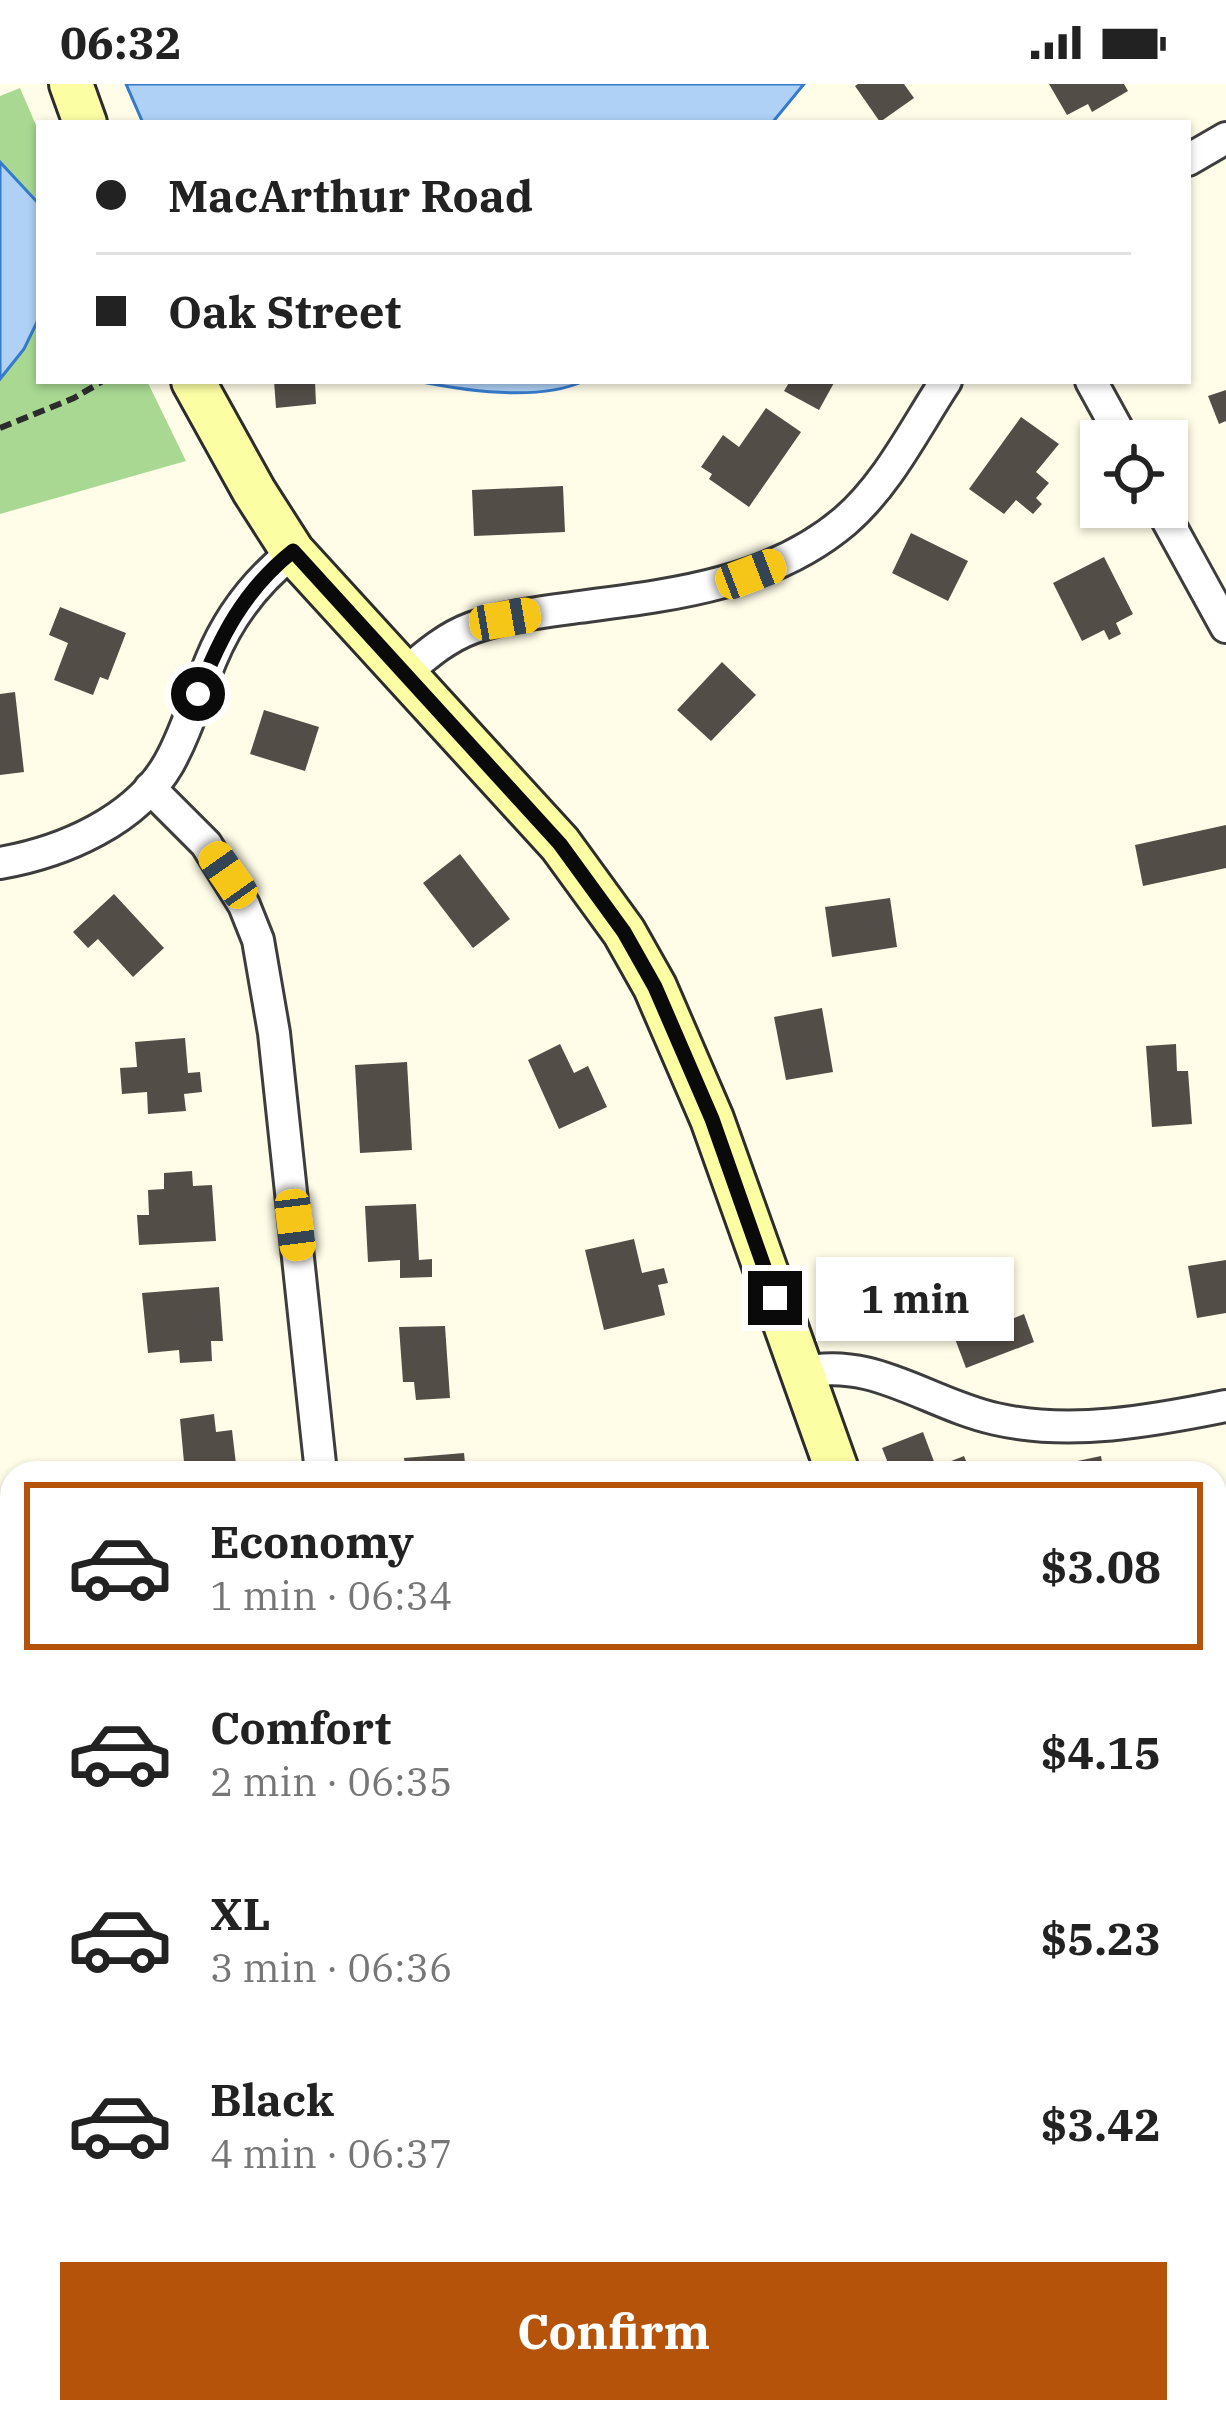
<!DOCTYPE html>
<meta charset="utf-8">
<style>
body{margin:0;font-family:"IBM Plex Serif",serif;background:#f2f2f2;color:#222;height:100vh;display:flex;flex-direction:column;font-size:45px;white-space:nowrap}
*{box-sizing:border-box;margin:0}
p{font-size:39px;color:#767676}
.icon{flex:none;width:66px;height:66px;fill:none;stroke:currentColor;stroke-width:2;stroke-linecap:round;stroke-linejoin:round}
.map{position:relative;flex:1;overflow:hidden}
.side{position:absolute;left:0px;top:1377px;width:1227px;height:963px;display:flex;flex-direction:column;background:#fff;border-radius:36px 36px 0 0;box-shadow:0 3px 9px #0004}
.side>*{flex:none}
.top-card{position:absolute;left:36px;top:36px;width:1155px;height:264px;border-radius:0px;box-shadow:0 3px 9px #0004;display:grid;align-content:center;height:264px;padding:0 60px;background:#fff}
.tools{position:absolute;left:1080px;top:336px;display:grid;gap:24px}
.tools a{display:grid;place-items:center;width:108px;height:108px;border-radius:0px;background:#fff;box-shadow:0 3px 9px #0004;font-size:60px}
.end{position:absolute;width:54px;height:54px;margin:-27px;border:15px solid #0a0a0a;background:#fff;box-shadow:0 0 0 6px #fff}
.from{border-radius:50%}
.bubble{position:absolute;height:84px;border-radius:0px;background:#fff;box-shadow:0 3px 9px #0004;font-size:39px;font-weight:700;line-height:84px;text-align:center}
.car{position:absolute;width:36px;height:72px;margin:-36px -18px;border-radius:15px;box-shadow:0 0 9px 3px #0007;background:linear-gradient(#f5c518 24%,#345 0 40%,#f5c518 0 76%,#345 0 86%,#f5c518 0)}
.top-card b{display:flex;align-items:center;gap:42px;height:114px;font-size:45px}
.top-card b+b{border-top:3px solid #e0e0e0}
.top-card i{width:30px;height:30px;background:#222}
ul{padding:21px 0 0;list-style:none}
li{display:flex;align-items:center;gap:36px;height:168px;margin:0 24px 18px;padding:0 36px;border:6px solid transparent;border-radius:0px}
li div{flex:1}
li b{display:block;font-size:45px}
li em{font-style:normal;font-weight:700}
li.on{border-color:#b45309}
li>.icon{width:108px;height:108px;stroke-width:1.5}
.button{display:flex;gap:24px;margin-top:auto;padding:24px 60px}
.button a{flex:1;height:138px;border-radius:0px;background:#b45309;color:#fff;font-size:48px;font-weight:700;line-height:138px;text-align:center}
.status{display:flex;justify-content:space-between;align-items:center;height:84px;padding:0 60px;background:#fff;direction:ltr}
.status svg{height:33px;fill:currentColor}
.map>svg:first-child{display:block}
.green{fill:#c7e7b3}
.forest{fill:#a9d893}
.water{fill:#aed1f5;stroke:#367bcb;stroke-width:3}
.building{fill:#534d47}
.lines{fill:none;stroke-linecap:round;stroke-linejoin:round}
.lane-casing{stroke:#3d3d3d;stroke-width:21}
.street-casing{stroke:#3d3d3d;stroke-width:36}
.secondary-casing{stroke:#2c2c2c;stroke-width:48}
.path{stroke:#2c2c2c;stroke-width:6;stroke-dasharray:12 6;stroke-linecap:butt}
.lane{stroke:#fff;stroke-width:15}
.street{stroke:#fff;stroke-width:30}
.secondary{stroke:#fcfea4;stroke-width:42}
.route{stroke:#0a0a0a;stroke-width:15}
</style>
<div class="status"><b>06:32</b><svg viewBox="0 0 49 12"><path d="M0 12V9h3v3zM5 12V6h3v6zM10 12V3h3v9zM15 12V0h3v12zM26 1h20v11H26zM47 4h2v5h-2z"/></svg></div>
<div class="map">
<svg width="1226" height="2339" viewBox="0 0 1226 2339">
<rect width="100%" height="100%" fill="#fffde8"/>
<!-- green -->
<polygon class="green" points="1226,2082 1226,2339 1156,2339 1154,2328 1215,2328 1215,2085"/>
<!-- forest -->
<g class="forest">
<polygon points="20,4 39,48 39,120 0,78 0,12"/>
<polygon points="39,234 39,297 147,297 186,377 0,430 0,295 24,265"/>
</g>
<!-- water -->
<g class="water">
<polygon points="126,0 804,0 772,39 143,39"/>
<polygon points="0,78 39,120 39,234 24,265 0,295"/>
<path d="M417,297h167c-46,21 -118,10 -167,0z"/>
</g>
<!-- building -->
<g class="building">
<polygon points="858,0 904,0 914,14 880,38 855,2"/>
<polygon points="1049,0 1124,0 1128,7 1092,28 1088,20 1067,31"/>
<polygon points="274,297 315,297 316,320 276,324"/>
<polygon points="790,297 835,297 819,326 784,307"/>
<polygon points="1226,306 1226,337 1219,340 1208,312"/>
<polygon points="766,324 801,348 749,423 709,395 712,390 701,383 723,351 739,363"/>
<polygon points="1021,333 1059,360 1036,388 1049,399 1036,414 1042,420 1033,430 1016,416 1004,430 969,405"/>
<polygon points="563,402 565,448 474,452 472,406"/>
<polygon points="911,449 968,477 948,517 892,489"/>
<polygon points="1104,473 1133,530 1116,539 1121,550 1109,556 1104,546 1082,557 1053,499"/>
<polygon points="60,523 126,549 108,596 100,593 93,611 54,596 68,559 49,551"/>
<polygon points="722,578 756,611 711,657 677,626"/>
<polygon points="15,608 24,688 0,691 0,610"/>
<polygon points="264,626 319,643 305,687 250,670"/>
<polygon points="1226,741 1226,784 1143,802 1135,761"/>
<polygon points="460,770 510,835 473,864 423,799"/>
<polygon points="114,810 164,864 133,893 98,855 88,864 73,848"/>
<polygon points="890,814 897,863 832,873 825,823"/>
<polygon points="822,924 833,988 786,996 774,933"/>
<polygon points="185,954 188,989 200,988 202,1008 184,1010 186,1027 148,1030 147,1008 122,1010 120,984 137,983 135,958"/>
<polygon points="560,960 574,989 588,982 607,1023 559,1045 528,976"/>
<polygon points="1176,960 1177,987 1188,987 1192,1040 1152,1043 1146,962"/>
<polygon points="407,978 412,1066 360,1069 355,981"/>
<polygon points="192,1087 193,1102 212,1101 216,1157 139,1161 137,1131 149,1131 148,1106 164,1105 164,1089"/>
<polygon points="416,1120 419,1176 432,1175 432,1193 400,1194 400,1176 368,1178 365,1122"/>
<polygon points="634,1155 642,1189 664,1184 668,1199 658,1201 665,1231 604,1246 585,1166"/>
<polygon points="1226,1176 1226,1229 1197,1234 1188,1182"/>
<polygon points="999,1193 1014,1234 1024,1230 1034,1258 966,1284 946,1231 964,1224 958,1208"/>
<polygon points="219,1203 223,1257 211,1257 212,1277 180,1279 179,1266 148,1269 142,1209"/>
<polygon points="445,1242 450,1314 416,1316 414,1298 403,1298 399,1243"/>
<polygon points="214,1330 216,1348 232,1346 237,1389 185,1389 180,1335"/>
<polygon points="923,1348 936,1383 964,1372 971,1389 892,1389 882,1364"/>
<polygon points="464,1369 466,1389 406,1389 404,1374"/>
<polygon points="1101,1372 1104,1389 1056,1389 1054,1382"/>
<polygon points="1215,1457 1218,1457 1223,1492 1215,1494"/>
<polygon points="12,1577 12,1625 0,1620 0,1602"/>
<polygon points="0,1806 12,1813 12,1865 0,1859"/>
<polygon points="10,2161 12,2201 0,2202 0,2162"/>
<rect x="73" y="2328" width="45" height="11"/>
<polygon points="990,2329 992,2339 948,2339 948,2337"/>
</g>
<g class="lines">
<!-- lane casing -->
<g class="lane-casing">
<g id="lane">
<polyline points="1215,2053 1226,2051"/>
<polyline points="1210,2328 1212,2339"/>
</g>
</g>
<!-- street casing -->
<g class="street-casing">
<g id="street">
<polyline points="1188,76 1226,54"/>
<polyline points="1091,297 1124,357"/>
<polyline points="1160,423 1226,543"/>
<path d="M404,590c21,-18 41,-36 68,-46 34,-12 71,-16 107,-21 93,-12 192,-23 266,-86 43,-37 70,-93 101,-140"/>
<polyline points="150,704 206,760 244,821 258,856 274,949 321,1389"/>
<path d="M0,779c63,-11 136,-42 169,-100 18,-32 28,-69 42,-103 18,-44 45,-79 82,-108"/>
<path d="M801,1289c71,-18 127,31 195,46 74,17 156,2 230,-13"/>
<polyline points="0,1707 12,1713"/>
</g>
</g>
<!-- secondary casing -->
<g class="secondary-casing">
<g id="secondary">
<polyline points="71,0 85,39"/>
<polyline points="193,297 254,407 293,468 560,760 624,848 655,903 712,1035 838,1389"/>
<polyline points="1076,2328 1078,2339"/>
</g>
</g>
<!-- path -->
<g class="path">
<polyline points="0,344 74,314 103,297"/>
<polyline points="1215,1848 1226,1842"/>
</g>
<!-- lane -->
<use href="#lane" class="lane"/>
<!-- street -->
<use href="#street" class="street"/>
<!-- secondary -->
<use href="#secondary" class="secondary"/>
</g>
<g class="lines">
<!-- route -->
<path class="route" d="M198,610c22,-57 46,-104 95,-143l267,293 64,88 31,55 57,132 63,179"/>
</g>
</svg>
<div class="tools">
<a><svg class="icon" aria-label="locate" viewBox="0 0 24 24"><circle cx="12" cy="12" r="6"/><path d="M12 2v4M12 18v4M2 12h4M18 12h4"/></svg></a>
</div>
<i class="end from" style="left:198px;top:610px"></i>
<i class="end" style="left:775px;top:1214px"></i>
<div class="bubble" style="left:816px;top:1173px;width:198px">1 min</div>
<i class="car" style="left:751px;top:490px;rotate:69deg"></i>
<i class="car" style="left:505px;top:535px;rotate:80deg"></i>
<i class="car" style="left:228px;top:791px;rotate:325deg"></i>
<i class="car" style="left:295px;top:1141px;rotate:173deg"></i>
<div class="top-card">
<b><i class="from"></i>MacArthur Road</b>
<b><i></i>Oak Street</b>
</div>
<section class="side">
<ul>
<li class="on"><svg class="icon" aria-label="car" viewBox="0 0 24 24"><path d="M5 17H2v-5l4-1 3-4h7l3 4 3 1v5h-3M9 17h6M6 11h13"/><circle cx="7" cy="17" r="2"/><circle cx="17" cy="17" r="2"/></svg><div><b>Economy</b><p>1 min · 06:34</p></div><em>$3.08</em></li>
<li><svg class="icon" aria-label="car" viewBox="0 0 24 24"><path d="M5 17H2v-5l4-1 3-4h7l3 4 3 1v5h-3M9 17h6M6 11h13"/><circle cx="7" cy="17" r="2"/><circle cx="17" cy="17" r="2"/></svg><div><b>Comfort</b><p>2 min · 06:35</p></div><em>$4.15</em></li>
<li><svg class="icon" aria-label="car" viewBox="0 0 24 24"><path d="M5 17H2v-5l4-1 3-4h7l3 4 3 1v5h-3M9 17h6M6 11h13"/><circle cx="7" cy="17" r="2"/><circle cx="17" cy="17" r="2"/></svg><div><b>XL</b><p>3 min · 06:36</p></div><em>$5.23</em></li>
<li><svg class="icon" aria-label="car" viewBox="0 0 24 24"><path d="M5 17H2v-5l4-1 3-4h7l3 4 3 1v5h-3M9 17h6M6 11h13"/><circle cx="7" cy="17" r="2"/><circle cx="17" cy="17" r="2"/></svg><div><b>Black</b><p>4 min · 06:37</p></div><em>$3.42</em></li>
</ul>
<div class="button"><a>Confirm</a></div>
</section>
</div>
